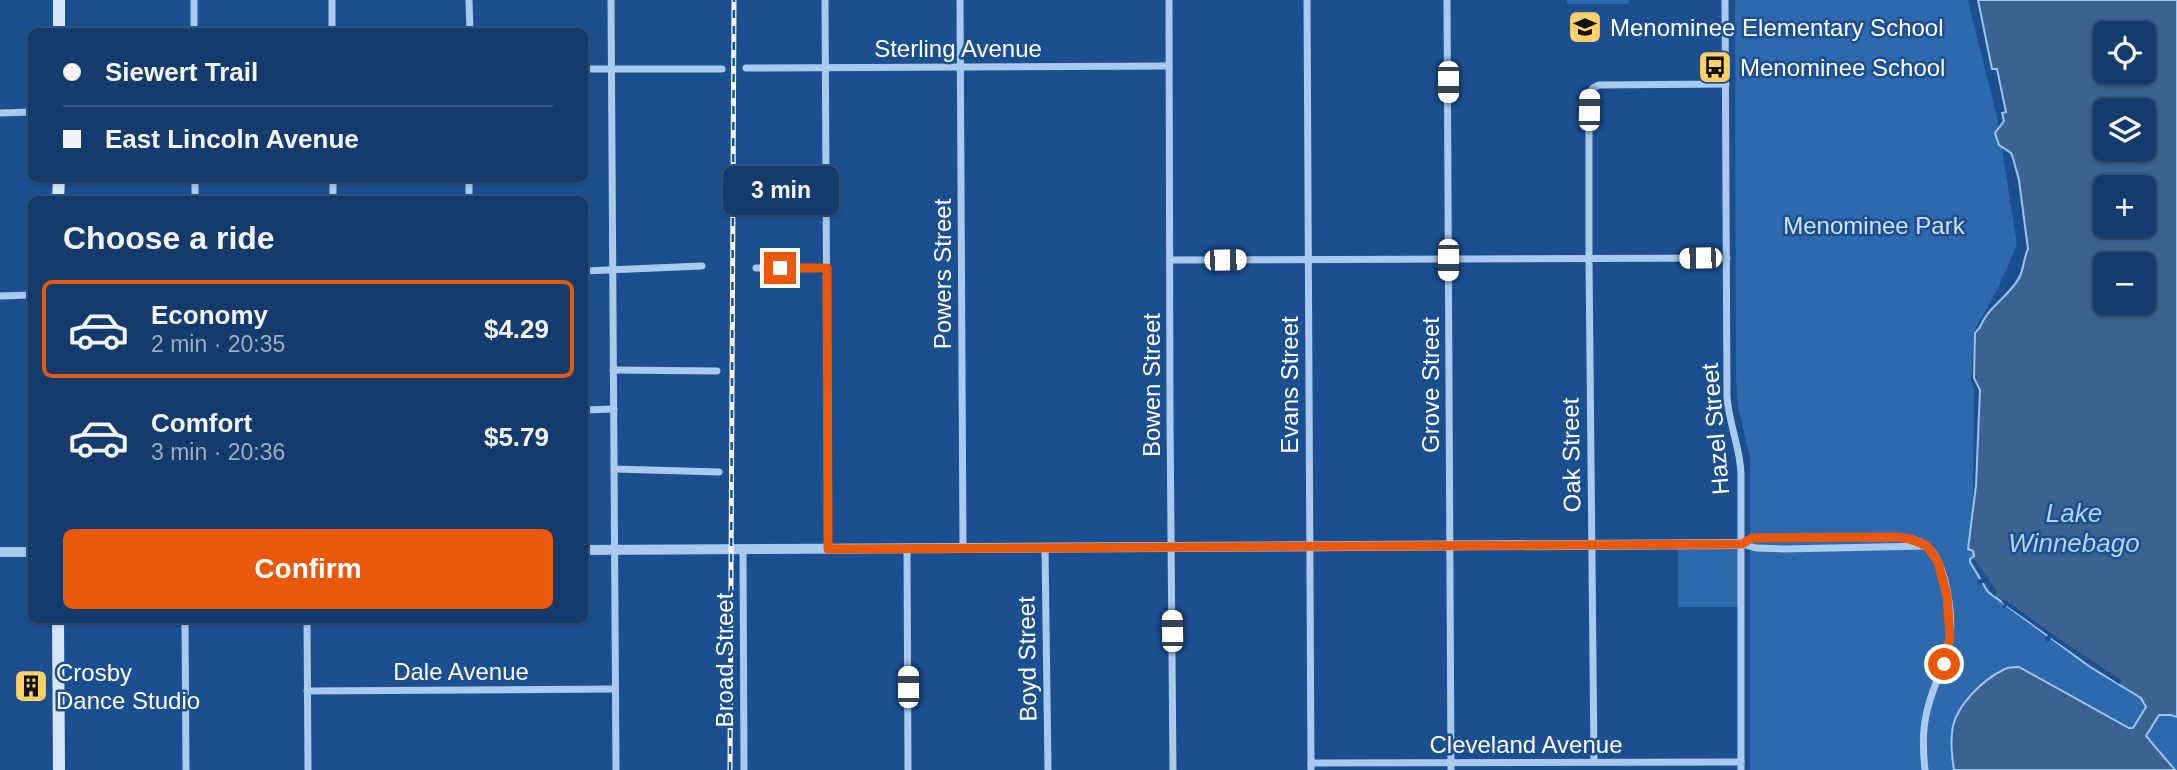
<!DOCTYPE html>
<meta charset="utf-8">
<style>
body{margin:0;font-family:Arial,sans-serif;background:#1d4271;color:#f1f3f6;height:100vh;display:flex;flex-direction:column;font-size:26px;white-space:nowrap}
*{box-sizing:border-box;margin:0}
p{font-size:23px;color:#9dadc1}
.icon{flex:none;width:38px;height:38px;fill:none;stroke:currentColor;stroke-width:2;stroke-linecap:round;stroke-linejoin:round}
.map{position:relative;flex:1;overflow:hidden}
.side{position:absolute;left:28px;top:196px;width:560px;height:427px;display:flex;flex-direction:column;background:#143b6b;border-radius:10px;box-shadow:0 2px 5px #0004,0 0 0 2px #33557e}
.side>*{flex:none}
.hud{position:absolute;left:28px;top:28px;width:560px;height:154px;border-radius:10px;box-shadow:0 2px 5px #0004,0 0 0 2px #33557e;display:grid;align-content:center;height:154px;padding:0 35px;background:#143b6b}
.controls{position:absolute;left:2093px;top:21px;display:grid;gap:14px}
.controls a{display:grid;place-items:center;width:63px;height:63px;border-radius:10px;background:#143b6b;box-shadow:0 2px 5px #0004,0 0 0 2px #33557e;font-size:35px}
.end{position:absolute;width:32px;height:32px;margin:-16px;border:9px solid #ea580c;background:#fff;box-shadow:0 0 0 4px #fff}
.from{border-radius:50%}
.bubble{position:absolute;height:49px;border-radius:10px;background:#143b6b;box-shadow:0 2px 5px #0004,0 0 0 2px #33557e;font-size:23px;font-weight:800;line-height:49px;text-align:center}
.car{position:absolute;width:21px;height:42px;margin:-21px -10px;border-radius:9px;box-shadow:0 0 5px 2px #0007;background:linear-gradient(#fff 24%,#345 0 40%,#fff 0 76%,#345 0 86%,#fff 0)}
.hud b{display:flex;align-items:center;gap:24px;height:66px;font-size:26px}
.hud b+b{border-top:2px solid #33557e}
.hud i{width:18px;height:18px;background:#f1f3f6}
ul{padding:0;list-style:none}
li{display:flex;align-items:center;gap:21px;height:98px;margin:0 14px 10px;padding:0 21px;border:4px solid transparent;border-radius:10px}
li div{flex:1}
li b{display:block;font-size:26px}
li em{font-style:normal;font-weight:800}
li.current{border-color:#ea580c}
li>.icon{width:63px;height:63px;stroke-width:1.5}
h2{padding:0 35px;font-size:32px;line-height:84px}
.cta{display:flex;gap:14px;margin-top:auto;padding:14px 35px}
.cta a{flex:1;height:80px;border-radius:10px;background:#ea580c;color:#fff;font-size:28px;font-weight:800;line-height:80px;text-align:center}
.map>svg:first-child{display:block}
.green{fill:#2e69ad}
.water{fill:#3c6290;stroke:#9cc4f0;stroke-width:2;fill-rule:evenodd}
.pier{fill:#1b4f8f}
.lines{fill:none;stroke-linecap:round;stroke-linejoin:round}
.minor{stroke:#a9c9ee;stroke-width:7}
.tertiary{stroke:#a9c9ee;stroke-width:10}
.secondary{stroke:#d6e6fa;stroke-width:12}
.rail-casing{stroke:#fff;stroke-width:5}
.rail{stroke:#1b4f8f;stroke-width:2.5;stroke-dasharray:8;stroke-linecap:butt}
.route{stroke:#ea580c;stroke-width:9}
.labels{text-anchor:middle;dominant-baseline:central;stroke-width:5;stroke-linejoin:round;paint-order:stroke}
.poi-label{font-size:24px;fill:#fff;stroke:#1b4f8f;text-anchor:start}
.street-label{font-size:24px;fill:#fff;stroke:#1b4f8f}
.park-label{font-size:24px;fill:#cfe3fa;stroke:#1b4f8f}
.water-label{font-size:26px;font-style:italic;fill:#b5d3f5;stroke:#1b4f8f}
</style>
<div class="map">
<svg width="2177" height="770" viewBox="0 0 2177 770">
<rect width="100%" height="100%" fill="#1b4f8f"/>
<!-- green -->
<g class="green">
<rect x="1567" y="0" width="62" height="4"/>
<polygon points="1735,0 1968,0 1997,117 2017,245 1999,286 1974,332 1971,381 1974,389 1973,502 1968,549 1973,551 1979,579 2018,615 2090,667 2166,714 2177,718 2177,770 1750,770 1750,458 1738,407 1736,378"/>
<polygon points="1742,544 1742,607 1678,607 1678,545"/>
</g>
<!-- water -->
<path class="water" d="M1978,0h199v717l-6,-2h-12l-13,21 29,34h-221c-2,-14 -4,-29 -1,-44 5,-22 30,-46 50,-56 4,-3 10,-3 16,-3l110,61h4l13,-21 -5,-9 -51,-31 -102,-75 -18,-30v-3l4,-3 -1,-5 -5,-2 8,-63 4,-96 -6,-12 1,-45c6,-5 6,-8 9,-14 10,-16 28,-26 36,-43 4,-9 4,-19 8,-27l-9,-69 -6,-22 -2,-5 -12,-8 -4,-12 9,-12 -2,-8 4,-1 -9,-43h-5zM2105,33h39v39h-39zM2105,110h39v39h-39zM2105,187h39v39h-39zM2105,264h39v39h-39z"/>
<!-- pier -->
<g class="pier">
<polygon points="1974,559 1998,593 1994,596 1985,582 1979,585 1977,582 1982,578 1971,561"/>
<polygon points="2004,599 2055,636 2121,680 2119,684 2051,638 2048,642 2045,639 2048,635 2007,606 2004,608 2003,607 2004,604 2002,602"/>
</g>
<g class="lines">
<!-- minor -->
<g class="minor">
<polyline points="469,0 470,32"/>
<polyline points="611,0 616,770"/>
<polyline points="825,0 828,549"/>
<polyline points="960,0 963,548"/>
<polyline points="1169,0 1170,417 1173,770"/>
<polyline points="1307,0 1311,770"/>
<polyline points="1447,0 1451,770"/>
<path d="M1725,0l2,397c2,27 13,50 14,76v297"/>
<polyline points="194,32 194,0"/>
<polyline points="332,32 332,0"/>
<polyline points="746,68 1169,66"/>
<polyline points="584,69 722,69"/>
<polyline points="0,113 32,112"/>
<polyline points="195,178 195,200"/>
<polyline points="333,178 333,200"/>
<polyline points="469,200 469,178"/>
<polyline points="1170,260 1727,258"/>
<polyline points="756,268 827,268"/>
<polyline points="584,271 702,266"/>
<polyline points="0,296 32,295"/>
<polyline points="613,370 717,371"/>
<polyline points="584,410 614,409"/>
<polyline points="614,469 719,472"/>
<path d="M1742,544l10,-6 144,-1c10,0 22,2 31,9 20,16 27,74 22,98 -5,25 -19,47 -23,72 -4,18 -3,36 -1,54"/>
<polyline points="1742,544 1756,548 1784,549 1926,546"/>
<polyline points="1045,548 1048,770"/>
<polyline points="743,549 744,770"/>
<polyline points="907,549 908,770"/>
<polyline points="185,620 186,770"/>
<polyline points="307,620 308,770"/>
<polyline points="307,691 615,689"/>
<polyline points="1594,762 1589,259 1589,93 1593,88 1599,85 1726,84"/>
<polyline points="1311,763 1741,762"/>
</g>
<!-- tertiary -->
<g class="tertiary">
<polyline points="584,550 1742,544"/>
<polyline points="0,552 32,552"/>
</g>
<!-- secondary -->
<g class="secondary">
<polyline points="59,0 59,32"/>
<polyline points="58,200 59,178"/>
<polyline points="58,620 59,770"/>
</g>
<!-- rail casing -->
<g class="rail-casing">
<polyline id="rail" points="730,770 734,0"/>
</g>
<!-- rail -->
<use href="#rail" class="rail"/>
</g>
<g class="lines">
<!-- route -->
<polyline class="route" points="780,268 827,268 828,549 1742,544 1752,538 1896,537 1910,539 1927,546 1938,562 1947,596 1950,637 1944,664"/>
</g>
<!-- icons -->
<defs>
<g id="school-square" transform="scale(1.75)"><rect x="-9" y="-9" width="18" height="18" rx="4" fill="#ffd166" stroke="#1b4f8f"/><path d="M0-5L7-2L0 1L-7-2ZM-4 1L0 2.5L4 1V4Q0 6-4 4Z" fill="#111"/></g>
<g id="bus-square" transform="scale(1.75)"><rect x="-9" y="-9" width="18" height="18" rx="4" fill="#ffd166" stroke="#1b4f8f"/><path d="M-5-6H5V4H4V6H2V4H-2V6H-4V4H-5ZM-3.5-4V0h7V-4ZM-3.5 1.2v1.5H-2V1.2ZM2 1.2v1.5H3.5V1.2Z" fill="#111"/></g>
<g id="building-square" transform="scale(1.75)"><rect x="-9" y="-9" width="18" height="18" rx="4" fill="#ffd166" stroke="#1b4f8f"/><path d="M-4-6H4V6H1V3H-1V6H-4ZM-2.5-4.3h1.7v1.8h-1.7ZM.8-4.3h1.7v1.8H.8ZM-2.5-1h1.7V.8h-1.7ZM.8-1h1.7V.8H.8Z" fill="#111"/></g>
</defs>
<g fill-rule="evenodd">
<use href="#school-square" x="1585" y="27"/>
<use href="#bus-square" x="1715" y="67"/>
<use href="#building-square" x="31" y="686"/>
</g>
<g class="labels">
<!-- poi labels -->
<g class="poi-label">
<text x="1610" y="27">Menominee Elementary School</text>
<text x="1740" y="67">Menominee School</text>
<text x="56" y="672">Crosby<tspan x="56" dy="28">Dance Studio</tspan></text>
</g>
<!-- street labels -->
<g class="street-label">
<text x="958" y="48">Sterling Avenue</text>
<text transform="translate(942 274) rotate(-90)">Powers Street</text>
<text transform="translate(1151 385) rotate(-90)">Bowen Street</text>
<text transform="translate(1289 385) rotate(-90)">Evans Street</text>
<text transform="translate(1430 385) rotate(-90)">Grove Street</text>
<text transform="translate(1715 429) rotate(-95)">Hazel Street</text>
<text transform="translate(1571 455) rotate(-91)">Oak Street</text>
<text transform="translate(1027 659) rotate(-91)">Boyd Street</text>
<text transform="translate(724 660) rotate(-90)">Broad Street</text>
<text x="461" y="671">Dale Avenue</text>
<text x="1526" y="744">Cleveland Avenue</text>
</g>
<!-- park labels -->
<g class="park-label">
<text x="1874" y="225">Menominee Park</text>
</g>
<!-- water labels -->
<g class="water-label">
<text x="2074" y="513">Lake<tspan x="2074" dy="30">Winnebago</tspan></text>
</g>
</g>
</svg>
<div class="controls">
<a><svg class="icon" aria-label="locate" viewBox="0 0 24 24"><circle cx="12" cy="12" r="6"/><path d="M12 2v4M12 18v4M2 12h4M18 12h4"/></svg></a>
<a><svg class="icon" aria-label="layers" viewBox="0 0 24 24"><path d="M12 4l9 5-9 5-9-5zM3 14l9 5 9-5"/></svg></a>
<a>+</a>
<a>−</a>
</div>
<i class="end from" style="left:1944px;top:664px"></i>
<i class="end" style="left:780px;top:268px"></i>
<div class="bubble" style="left:723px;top:166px;width:116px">3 min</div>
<i class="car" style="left:1448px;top:82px;rotate:180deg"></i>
<i class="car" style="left:1589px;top:110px;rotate:1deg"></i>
<i class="car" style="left:1700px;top:258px;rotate:269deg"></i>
<i class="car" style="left:1225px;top:260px;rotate:89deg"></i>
<i class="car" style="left:1448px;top:260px;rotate:180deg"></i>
<i class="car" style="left:1172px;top:631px;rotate:359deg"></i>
<i class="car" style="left:908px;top:687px;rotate:0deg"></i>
<div class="hud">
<b><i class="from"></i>Siewert Trail</b>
<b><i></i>East Lincoln Avenue</b>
</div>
<section class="side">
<h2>Choose a ride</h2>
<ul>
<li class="current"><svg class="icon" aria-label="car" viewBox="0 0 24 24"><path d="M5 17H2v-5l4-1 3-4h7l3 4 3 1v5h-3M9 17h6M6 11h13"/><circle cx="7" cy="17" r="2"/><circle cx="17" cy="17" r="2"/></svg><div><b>Economy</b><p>2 min · 20:35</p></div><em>$4.29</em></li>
<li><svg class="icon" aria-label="car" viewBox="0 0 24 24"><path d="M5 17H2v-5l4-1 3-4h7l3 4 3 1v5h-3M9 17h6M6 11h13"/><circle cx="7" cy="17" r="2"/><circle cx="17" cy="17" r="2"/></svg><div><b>Comfort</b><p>3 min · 20:36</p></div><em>$5.79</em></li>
</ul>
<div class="cta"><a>Confirm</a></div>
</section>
</div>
